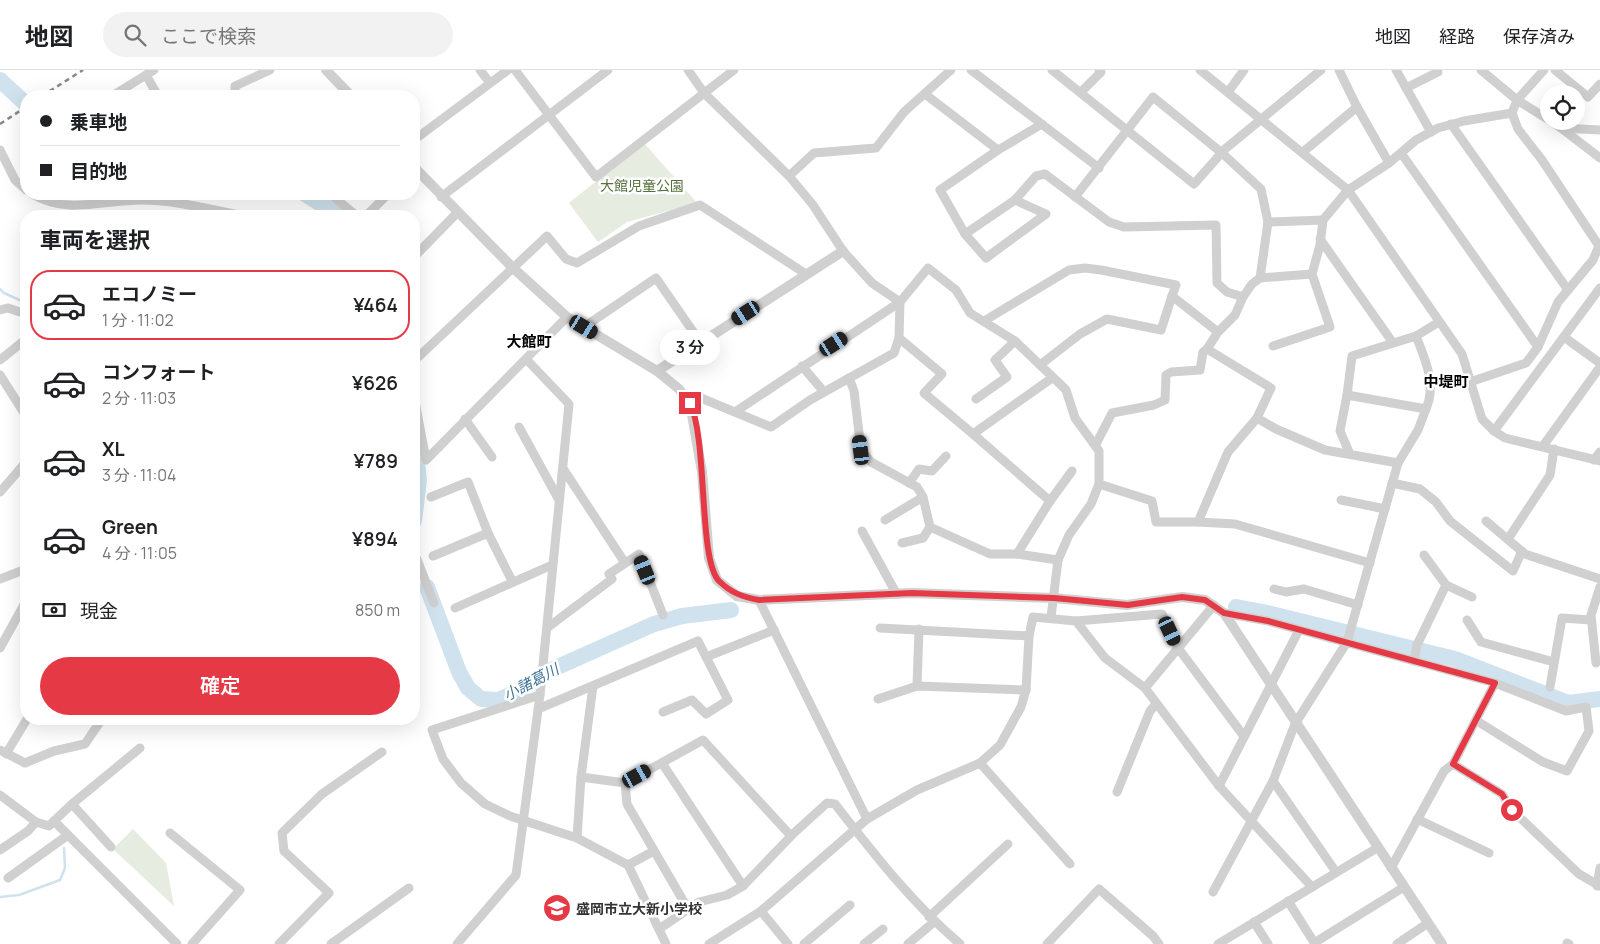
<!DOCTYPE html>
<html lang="ja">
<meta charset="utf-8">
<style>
body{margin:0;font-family:Manrope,"Noto Sans JP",sans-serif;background:#f2f2f2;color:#202124;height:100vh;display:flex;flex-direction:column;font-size:19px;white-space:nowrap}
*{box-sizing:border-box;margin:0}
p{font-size:16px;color:#757577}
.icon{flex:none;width:28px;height:28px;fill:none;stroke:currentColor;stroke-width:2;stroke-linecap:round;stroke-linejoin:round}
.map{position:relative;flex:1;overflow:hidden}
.side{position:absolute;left:20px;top:140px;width:400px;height:515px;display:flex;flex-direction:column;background:#fff;border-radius:20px;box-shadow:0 5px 20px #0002}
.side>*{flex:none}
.banner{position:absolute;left:20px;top:20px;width:400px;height:110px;border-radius:20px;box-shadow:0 5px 20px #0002;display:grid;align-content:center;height:110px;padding:0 20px;background:#fff}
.tools{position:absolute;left:1540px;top:15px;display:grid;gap:10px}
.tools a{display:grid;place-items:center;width:45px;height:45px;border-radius:50%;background:#fff;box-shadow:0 5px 20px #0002;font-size:25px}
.end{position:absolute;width:22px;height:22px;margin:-11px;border:6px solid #e63946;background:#fff;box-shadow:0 0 0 2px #fff}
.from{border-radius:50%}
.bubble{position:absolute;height:35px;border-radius:18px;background:#fff;box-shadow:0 5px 20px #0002;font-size:16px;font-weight:600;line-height:35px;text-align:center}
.car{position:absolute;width:15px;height:30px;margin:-15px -8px;border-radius:6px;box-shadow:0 0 4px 1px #0007;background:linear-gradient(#222 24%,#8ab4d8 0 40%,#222 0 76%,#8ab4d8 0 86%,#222 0)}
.banner b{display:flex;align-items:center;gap:18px;height:48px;font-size:19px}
.banner b+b{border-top:1px solid #e0e0e0}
.banner i{width:12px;height:12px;background:#202124}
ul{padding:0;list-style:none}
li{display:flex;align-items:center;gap:15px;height:70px;margin:0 10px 8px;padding:0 10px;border:2px solid transparent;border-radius:20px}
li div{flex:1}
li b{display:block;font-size:19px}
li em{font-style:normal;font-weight:600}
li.current{border-color:#e63946}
li>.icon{width:45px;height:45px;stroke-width:1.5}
h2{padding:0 20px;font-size:22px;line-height:60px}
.pay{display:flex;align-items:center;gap:12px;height:55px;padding:0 20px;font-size:19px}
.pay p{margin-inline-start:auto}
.button{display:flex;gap:10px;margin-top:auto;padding:10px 20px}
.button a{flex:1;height:58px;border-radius:30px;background:#e63946;color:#fff;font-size:20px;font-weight:600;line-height:58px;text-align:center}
header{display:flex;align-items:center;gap:30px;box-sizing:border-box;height:70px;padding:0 25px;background:#fff;border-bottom:1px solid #e0e0e0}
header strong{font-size:24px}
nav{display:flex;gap:28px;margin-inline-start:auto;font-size:18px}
.search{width:350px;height:45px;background:#f2f2f2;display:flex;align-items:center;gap:12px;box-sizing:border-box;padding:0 18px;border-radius:28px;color:#757577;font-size:19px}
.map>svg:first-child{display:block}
.green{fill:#e6ecdf}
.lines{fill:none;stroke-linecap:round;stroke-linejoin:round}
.stream{stroke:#cfe2ee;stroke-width:2.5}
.river{stroke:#cfe2ee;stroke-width:16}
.minor{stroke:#d0d0d0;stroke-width:9}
.tertiary{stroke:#d0d0d0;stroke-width:10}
.rail{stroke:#888;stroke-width:2.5;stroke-dasharray:5 4;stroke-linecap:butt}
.route{stroke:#e63946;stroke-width:6}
.labels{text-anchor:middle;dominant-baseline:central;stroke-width:5;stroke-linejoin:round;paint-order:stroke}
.park-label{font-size:14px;fill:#56703f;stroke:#fff}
.poi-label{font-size:14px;font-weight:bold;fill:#333;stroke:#fff;text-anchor:start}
.neighbourhood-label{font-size:15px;font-weight:bold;fill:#000;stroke:#fff}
.water-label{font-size:15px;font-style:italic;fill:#3f7597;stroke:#fff}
</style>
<header>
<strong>地図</strong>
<div class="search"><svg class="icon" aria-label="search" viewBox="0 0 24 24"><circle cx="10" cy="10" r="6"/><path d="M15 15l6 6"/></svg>ここで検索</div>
<nav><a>地図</a><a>経路</a><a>保存済み</a></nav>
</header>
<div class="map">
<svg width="1600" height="874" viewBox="0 0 1600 874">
<rect width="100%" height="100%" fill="#fff"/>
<!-- green -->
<g class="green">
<polygon points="644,73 697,133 627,152 598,172 569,133"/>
<polygon points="133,759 166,793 174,836 113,779"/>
</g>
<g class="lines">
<!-- stream -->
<g class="stream">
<polyline points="0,219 4,223 26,233"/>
<polyline points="0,827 19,825 60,810 65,798 64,778"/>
</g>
<!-- river -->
<g class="river">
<polyline points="0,10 26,34"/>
<polyline points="305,124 340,146"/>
<polyline points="414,365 419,410 414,451"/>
<polyline points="427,517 459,602 468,618 481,629 498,630 517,622 553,599 654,554 682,546 731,540"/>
<polyline points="1236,537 1263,542 1455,589 1568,633 1600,629"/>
</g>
<!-- minor -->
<g class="minor">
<polyline points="480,0 490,13"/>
<polyline points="515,0 596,107 734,0"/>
<polyline points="688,0 704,23 789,106 813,135 843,181 872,213 900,232 928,198 956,220 970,243 1015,271 1060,314 1066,320 1075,348 1099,381 1099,414 1091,434 1069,465 1058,490 1051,547"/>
<polyline points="971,0 1099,98"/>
<polyline points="1052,0 1194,114 1225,79 1321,0"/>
<polyline points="1200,0 1348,120 1462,284 1482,349 1494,361 1505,368 1600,391"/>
<polyline points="1339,0 1357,37 1389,93"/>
<polyline points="1396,0 1431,62"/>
<polyline points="1481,0 1517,30 1549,50"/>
<polyline points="1555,0 1588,27 1600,14"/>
<polyline points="146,5 158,26"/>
<polyline points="1406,18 1438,2"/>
<polyline points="1081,22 1101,2 1099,0"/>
<polyline points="1228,22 1244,0"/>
<polyline points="925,24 998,80"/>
<polyline points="235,25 235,16 270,0"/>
<polyline points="112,26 154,0"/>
<polyline points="1550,51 1561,58 1600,60"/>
<polyline points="1042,54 998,80 940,120 965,164 986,188 1046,144 1015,130 1036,106 1045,104 1109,152 1124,157 1216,155 1217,213 1227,222 1243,227"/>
<polyline points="1451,54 1568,220"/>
<polyline points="1561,58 1600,88"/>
<polyline points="414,70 508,0"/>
<polyline points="0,80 15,110 26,120"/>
<polyline points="1303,82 1357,37"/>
<polyline points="1401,83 1538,277"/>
<polyline points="789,106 814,83 876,78 904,42 951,0"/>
<path d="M32,124c35,21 71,6 109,6 35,0 70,10 104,16"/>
<polyline points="330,124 357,146"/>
<polyline points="441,127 608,0"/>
<polyline points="1075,127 1153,27 1222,83 1261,119 1268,152 1260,208"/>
<polyline points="366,146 388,124"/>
<polyline points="1268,152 1323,150"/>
<polyline points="965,164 1015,130"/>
<polyline points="1320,169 1393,273"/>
<polyline points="414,187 457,143"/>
<polyline points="900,232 899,268 942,304 924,323 973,364"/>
<polyline points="0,240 8,238 26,244"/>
<polyline points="984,251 1069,200 1085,198 1101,200 1176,215 1172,226 1218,262"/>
<polyline points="584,257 656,208 701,273"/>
<polyline points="1564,267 1600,293"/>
<polyline points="1273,276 1330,257 1312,204"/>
<polyline points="0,290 26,269"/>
<polyline points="414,291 547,166 566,189 577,193 639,156 700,135 806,204"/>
<polyline points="1040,295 1080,264 1107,249 1161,260 1172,226"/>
<polyline points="802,296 824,322"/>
<polyline points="0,305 26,346"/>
<polyline points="849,308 854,321 861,380 871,392 917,417 923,427 930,457"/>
<polyline points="1470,312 1526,293 1538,277 1558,232 1593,190 1599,176 1542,90 1518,59 1512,43 1517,30 1544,0"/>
<polyline points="1347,325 1352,286 1416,266"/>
<polyline points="414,326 426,390 567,247"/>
<polyline points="976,329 1007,307 995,290 1015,271"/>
<polyline points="690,333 701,328 771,357 810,330 894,283 899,268"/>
<path d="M1426,339c11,-25 -1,-50 -10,-73l23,-14"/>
<polyline points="735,342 900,232"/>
<polyline points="465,349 492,387"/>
<polyline points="519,357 559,430"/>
<polyline points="1494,361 1600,218"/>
<polyline points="1096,374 1112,343 1154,335 1165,330 1166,305 1171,302 1200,300 1203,282 1207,279"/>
<polyline points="1543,376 1600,297"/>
<polyline points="1594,390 1600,382"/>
<polyline points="1398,393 1325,380 1276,359 1257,348 1271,318 1207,279 1218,262 1235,245 1243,227 1252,214 1260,208 1312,204 1320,175 1323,150 1348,120 1389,93 1416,70 1438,58 1464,51 1512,43"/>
<polyline points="564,400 625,493"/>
<polyline points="909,413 919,399 932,401 946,386"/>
<polyline points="1392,413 1420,419 1436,432 1450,451 1513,501 1522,481"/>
<polyline points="1099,414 1152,431 1156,452 1198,452 1228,382 1257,348"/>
<polyline points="0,422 26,392"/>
<polyline points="431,427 468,412 488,463 512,511"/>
<polyline points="1341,430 1385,439"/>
<polyline points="1050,431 1072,401"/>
<polyline points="885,450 923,427"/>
<polyline points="1486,451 1525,484 1600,509"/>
<polyline points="1198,452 1235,454 1370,493"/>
<polyline points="862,461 896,523"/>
<polyline points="1508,469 1550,405 1554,379"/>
<polyline points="902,473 923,468 930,457 990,484 1017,484 1050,431 973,364 1052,308"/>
<polyline points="1017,484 1058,490"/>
<polyline points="433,486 488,463"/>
<polyline points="414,488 416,487 434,533"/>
<polyline points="0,509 26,499"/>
<polyline points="1446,515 1472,527"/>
<polyline points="1274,519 1286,522 1304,519 1358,535"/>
<polyline points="759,530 867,749"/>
<polyline points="455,538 552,495"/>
<polyline points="1224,543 1268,551 1495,613 1453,694 1444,701 1391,798"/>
<polyline points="1467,550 1481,572 1554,592"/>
<polyline points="1076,551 1162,544 1178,578 1243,665"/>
<polyline points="547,558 612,509 609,504 639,484 663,545"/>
<polyline points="880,558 1029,566"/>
<polyline points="0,578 26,531"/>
<polyline points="1414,591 1417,575 1446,515 1424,485"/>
<polyline points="1596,593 1591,545 1600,517"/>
<polyline points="917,616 919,559"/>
<polyline points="1550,617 1562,548 1591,550"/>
<polyline points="1145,618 1214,535"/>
<polyline points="540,625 432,660 443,689 461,713 485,734 510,746 577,768 628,795 666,874"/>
<polyline points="878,629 917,616 1026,620"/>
<polyline points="538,639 698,571 706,587"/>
<polyline points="663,642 692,630 706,644 728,630 706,587 774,560"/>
<polyline points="1477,651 1543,692 1567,701 1589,661 1586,637 1566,641 1495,613"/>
<polyline points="0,680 25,693 54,681 85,674 102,649"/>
<polyline points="6,684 27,649"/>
<polyline points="662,693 743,816"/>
<polyline points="980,693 1070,794"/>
<polyline points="1453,694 1502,724 1512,740 1579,804 1600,816"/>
<polyline points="581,707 625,713 703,670 791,766"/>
<polyline points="1273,711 1336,802"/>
<polyline points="625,713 627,734 688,839"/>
<polyline points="1219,716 1299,560"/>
<polyline points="1117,722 1150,641 1156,634"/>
<polyline points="0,725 36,752"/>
<polyline points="72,734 140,678"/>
<polyline points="1417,749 1489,783"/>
<polyline points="54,751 72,734 111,777"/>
<polyline points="170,763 240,820 192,874"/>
<polyline points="577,768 581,707 593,616"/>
<polyline points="0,780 28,761 36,752 49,756 54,751 177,874"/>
<polyline points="628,795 654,781"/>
<polyline points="8,808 68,765"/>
<polyline points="1597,816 1600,798"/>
<polyline points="1213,822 1273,711 1295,654 1347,572 1398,393 1418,360 1426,339 1347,325 1340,361 1349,382"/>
<polyline points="1288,831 1315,874"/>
<polyline points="761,841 788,874"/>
<polyline points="929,847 1008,774"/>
<polyline points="1254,852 1268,874"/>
<path d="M659,859l40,-27 28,-7 16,-9 51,-53 33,-30 8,1c40,51 76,98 125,140"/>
<polyline points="1314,873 1404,817"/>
<polyline points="1567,873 1569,874"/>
<polyline points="279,874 329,823 284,781 282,763 322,724 382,682"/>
<polyline points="331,874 409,818"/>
<polyline points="457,874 516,805 540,625 569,334 527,290"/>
<polyline points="709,874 761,841 867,749 917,720 980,693 1000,675 1021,637 1026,620 1029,566 1033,547 1076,551 1105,588 1145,618 1219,716 1312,817"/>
<polyline points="804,874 850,835"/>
<polyline points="864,874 883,859"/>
<polyline points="908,874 934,852"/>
<polyline points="1047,874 1099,819 1153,866 1159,874"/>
<polyline points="1218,874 1377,778"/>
<polyline points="1397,874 1428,853"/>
</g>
<!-- tertiary -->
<g class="tertiary">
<polyline points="326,0 351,26"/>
<polyline points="414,97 512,197 567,247 657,301 679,319 690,333 702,402 709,488 717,510 737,526 759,530 912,523 1054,528 1127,535 1182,527 1205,530 1224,543 1442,874"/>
<polyline points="657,301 843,181"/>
</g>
<!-- rail -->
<g class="rail">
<polyline points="42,26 83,0"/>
<polyline points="0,54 26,37"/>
</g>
</g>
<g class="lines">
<!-- route -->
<path class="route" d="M690,333c18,37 8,156 29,178 12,12 24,16 40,19l153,-7 142,5 74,7 54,-8 23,3 19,13 44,8 227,62 -42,81 49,30 10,16"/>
</g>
<!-- icons -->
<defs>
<g id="school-disc" transform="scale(1.4375)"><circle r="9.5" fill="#e63946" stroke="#fff"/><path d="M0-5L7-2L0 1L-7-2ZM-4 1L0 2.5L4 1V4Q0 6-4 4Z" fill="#fff"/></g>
</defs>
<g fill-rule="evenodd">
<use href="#school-disc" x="557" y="838"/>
</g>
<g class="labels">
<!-- park labels -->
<g class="park-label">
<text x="642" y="115">大館児童公園</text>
</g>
<!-- poi labels -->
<g class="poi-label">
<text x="576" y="838">盛岡市立大新小学校</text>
</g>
<!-- neighbourhood labels -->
<g class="neighbourhood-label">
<text x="529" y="271">大館町</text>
<text x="1446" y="311">中堤町</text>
</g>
<!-- water labels -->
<g class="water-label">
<text transform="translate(531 612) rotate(-28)">小諸葛川</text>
</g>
</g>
</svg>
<div class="tools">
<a><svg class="icon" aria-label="locate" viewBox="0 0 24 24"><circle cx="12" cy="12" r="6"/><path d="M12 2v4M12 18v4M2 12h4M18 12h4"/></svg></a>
</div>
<i class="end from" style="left:1512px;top:740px"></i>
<i class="end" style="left:690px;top:333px"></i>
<div class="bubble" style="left:660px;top:260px;width:60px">3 分</div>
<i class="car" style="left:746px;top:243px;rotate:237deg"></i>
<i class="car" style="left:584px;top:257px;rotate:121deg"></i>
<i class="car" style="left:834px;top:274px;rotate:57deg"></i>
<i class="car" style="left:861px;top:380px;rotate:353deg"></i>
<i class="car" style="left:645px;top:500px;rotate:338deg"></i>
<i class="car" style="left:1170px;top:561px;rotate:155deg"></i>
<i class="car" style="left:637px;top:706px;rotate:61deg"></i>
<div class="banner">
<b><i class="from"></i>乗車地</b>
<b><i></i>目的地</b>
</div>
<section class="side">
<h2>車両を選択</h2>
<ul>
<li class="current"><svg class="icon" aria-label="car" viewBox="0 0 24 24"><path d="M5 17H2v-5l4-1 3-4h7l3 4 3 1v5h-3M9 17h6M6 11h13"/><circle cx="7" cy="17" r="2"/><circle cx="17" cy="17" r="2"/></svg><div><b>エコノミー</b><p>1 分 · 11:02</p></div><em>¥464</em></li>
<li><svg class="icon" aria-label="car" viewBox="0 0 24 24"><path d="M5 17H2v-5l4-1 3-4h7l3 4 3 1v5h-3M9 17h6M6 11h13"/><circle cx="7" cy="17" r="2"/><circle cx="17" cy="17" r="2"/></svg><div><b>コンフォート</b><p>2 分 · 11:03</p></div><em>¥626</em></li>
<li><svg class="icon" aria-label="car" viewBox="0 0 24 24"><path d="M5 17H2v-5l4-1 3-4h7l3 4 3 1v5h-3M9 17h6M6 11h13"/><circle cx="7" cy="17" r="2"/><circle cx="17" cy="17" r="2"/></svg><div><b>XL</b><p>3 分 · 11:04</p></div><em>¥789</em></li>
<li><svg class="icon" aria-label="car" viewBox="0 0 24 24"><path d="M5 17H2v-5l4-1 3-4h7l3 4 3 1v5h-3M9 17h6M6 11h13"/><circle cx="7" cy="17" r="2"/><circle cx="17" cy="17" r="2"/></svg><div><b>Green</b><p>4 分 · 11:05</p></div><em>¥894</em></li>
</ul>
<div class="pay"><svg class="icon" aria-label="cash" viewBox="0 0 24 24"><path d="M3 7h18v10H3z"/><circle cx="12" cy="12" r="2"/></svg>現金<p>850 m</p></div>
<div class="button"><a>確定</a></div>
</section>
</div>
